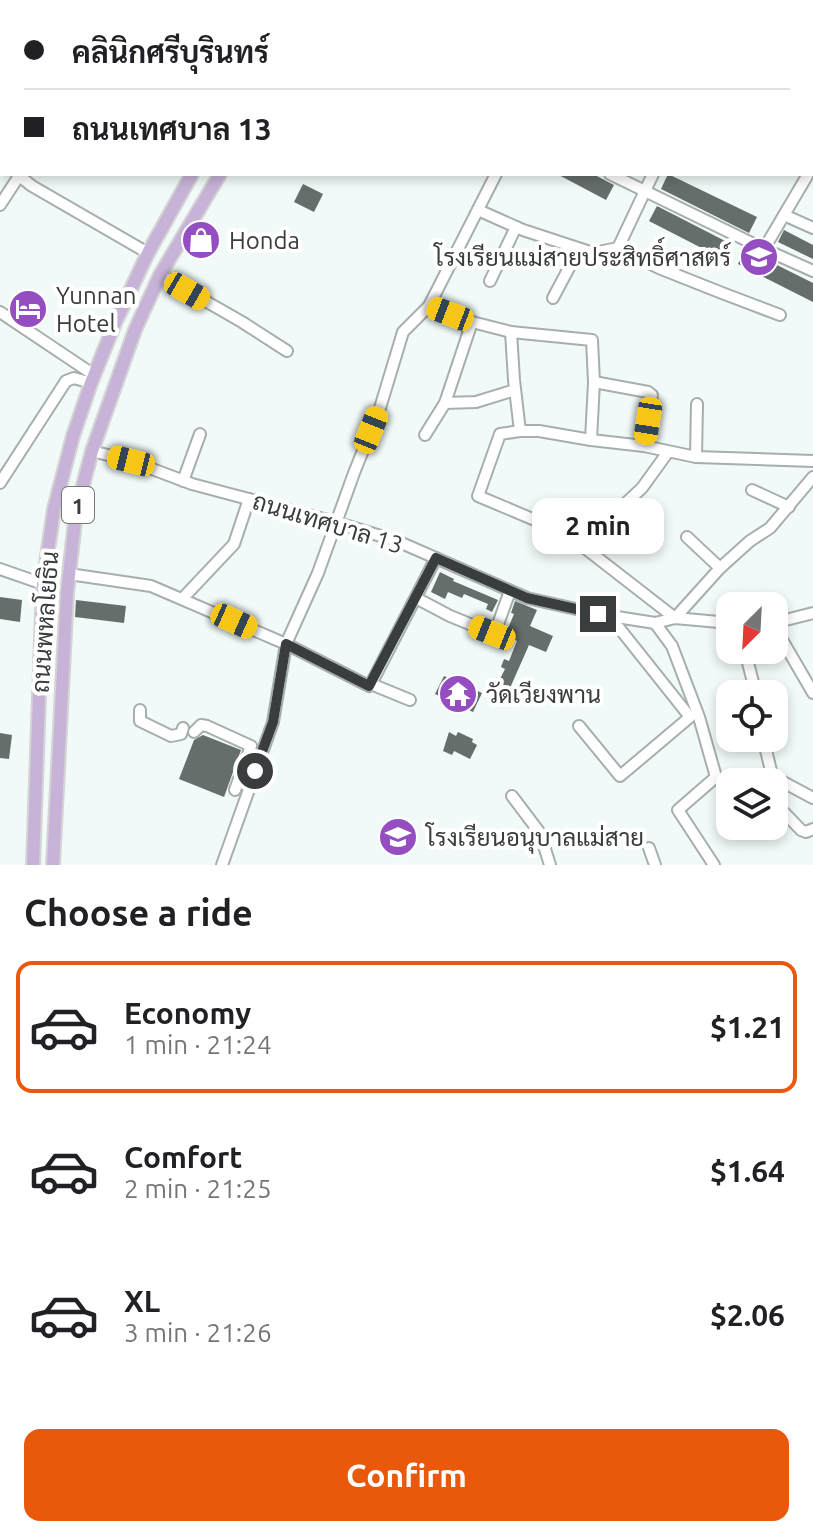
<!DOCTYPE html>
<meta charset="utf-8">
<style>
body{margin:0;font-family:Ubuntu,Sarabun,sans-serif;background:#f2f2f2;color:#202124;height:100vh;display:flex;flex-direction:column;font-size:30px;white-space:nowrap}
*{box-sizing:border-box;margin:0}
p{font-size:26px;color:#757577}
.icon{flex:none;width:44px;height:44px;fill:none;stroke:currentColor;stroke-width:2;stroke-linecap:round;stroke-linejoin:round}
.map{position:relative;height:865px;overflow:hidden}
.panel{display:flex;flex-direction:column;background:#fff;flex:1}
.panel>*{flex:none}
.guide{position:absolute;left:0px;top:0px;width:814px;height:176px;box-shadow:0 4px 12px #0003;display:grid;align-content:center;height:176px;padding:0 24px;background:#fff}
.needle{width:52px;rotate:204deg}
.controls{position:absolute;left:716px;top:592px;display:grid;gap:16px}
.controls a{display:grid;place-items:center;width:72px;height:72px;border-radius:16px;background:#fff;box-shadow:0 4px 12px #0003;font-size:40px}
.end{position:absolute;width:36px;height:36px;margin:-18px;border:10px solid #3a3d3d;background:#fff;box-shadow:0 0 0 4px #fff}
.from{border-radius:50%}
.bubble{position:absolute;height:56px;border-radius:16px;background:#fff;box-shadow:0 4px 12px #0003;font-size:26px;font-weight:700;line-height:56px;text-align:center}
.car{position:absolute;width:24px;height:48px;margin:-24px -12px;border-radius:10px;box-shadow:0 0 6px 2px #0007;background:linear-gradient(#f5c518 24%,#345 0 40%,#f5c518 0 76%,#345 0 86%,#f5c518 0)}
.guide b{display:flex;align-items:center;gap:28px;height:76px;font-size:30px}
.guide b+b{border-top:2px solid #e0e0e0}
.guide i{width:20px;height:20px;background:#202124}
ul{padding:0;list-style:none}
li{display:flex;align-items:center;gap:24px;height:132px;margin:0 16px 12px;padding:0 8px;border:4px solid transparent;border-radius:16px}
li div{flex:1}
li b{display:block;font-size:30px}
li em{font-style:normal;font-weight:700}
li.current{border-color:#ea580c}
li>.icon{width:72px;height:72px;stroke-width:1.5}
h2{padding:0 24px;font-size:36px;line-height:96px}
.cta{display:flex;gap:16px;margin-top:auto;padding:16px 24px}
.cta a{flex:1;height:92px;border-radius:16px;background:#ea580c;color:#fff;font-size:32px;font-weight:700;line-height:92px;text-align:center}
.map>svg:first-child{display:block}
.building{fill:#666e6c}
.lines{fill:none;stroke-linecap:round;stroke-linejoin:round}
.minor-casing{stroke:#a7afae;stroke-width:14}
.major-casing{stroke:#d4d4d4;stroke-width:16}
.minor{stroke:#fff;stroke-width:10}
.major{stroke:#c8b3d8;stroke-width:12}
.route{stroke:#3a3d3d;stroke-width:10}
.labels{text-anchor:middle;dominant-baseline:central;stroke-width:8;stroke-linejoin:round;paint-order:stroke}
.shield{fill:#fff;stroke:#757777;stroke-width:2}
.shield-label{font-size:22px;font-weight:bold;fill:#3a3d3d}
.poi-label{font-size:24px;fill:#3a3d3d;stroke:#fff;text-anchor:start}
.street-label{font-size:24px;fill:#3a3d3d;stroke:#fff}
</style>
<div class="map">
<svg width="813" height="865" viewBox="0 0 813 865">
<rect width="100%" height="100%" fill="#f1faf8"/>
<!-- building -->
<g class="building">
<polygon points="557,174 593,174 614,185 606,200"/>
<polygon points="668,174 757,217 749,233 661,189"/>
<polygon points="303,184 323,194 314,212 294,202"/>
<polygon points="657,206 733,245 725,260 649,221"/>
<polygon points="784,230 813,245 813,259 778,242"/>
<polygon points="745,249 813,283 813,302 738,264"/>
<polygon points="440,572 454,579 453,581 498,600 492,612 486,609 488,604 464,594 462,598 448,592 445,599 431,592"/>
<polygon points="0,597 22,600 20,622 0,619"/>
<polygon points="76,600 126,606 124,623 75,617"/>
<polygon points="515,601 537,610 530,626 553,636 546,652 529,645 510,688 498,683 505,669 501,667 504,659 509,661 517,641 508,636 510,632 507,631 514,614 511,613"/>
<polygon points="444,676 482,693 473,712 435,694"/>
<polygon points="449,732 456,736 458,732 473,739 472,742 477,745 470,759 454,751 452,755 443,751"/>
<polygon points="0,733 12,735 9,759 0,758"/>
<polygon points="203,735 241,750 224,797 179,779 194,740"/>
</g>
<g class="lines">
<!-- minor casing -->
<g class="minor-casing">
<g id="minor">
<polyline points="249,0 252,2"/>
<polyline points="482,0 485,2"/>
<polyline points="106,2 107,0"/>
<polyline points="581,2 582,0"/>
<polyline points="666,2 667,0"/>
<polyline points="732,2 733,0"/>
<polyline points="0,119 2,118"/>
<polyline points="0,157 2,159"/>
<polyline points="17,174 32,186 148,253"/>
<polyline points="610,174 764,249 813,271"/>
<polyline points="0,205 19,176"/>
<polyline points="478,210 523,230 593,253 618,248 659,268 722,293 780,315"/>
<polyline points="784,215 813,228"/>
<polyline points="618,248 653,174"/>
<polyline points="764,249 807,176"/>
<polyline points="160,275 242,322 287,351"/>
<polyline points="490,281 516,227"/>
<polyline points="553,298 579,249"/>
<polyline points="429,306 472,322 511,332 592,340 594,382 591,440"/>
<polyline points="0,312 94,375"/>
<polyline points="511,332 514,380 520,431"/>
<polyline points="594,382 648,392 652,395 644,446"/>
<polyline points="445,403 476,402 515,390"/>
<polyline points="425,435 445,403 472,322"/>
<polyline points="92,451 131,461 192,484 335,522 397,541 527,598 598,614 655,623 675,618 730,623"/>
<polyline points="696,457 697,404"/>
<polyline points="813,461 696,457 644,446 591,440 539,431 520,431 500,434 478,496 549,526 581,545 675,618 720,568 750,541 770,528 813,477"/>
<polyline points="183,481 200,434"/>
<polyline points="0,483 66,381 74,378 91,383"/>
<polyline points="752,490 789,507"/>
<polyline points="687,537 720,568"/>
<polyline points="581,545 642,488 668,452"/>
<polyline points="0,569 43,584"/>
<polyline points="69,574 151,586 286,644 369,686 371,684 436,558"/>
<polyline points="183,598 234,544 249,499"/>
<polyline points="416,598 450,616 492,633 497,627 510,591"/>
<polyline points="655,623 672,646 699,717 716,777 678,810 714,865"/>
<polyline points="774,623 813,613"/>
<polyline points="774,626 813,693"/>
<polyline points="748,650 746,655 756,694"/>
<polyline points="371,684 410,700"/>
<polyline points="140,710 140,721 171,736 181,734 183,728"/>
<polyline points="579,726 620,776 690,717 608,614"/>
<polyline points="194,732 201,725 207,726 251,746 235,790"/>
<polyline points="763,738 774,783"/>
<polyline points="774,784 783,782 813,798"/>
<polyline points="512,796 540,833 550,865"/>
<polyline points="774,802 801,830 806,832 813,829"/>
<polyline points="649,848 655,865"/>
<polyline points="222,865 273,722 286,644 318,573 354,473 380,408 403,332 429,306 496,174"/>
</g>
</g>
<!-- major casing -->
<g class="major-casing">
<g id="major">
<polyline points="301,2 303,0"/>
<polyline points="330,2 332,0"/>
<polyline points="33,865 43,584 54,509 73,436 91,383 115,323 148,253 192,174"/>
<polyline points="53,865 67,593 76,512 92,451 135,330 160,275 220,174"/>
</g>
</g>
<!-- minor -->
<use href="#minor" class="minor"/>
<!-- major -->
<use href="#major" class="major"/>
</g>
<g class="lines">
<!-- route -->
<polyline class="route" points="255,771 273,722 286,644 369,686 436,558 527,598 598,614"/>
</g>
<!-- icons -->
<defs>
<g id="shop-disc" transform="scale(2)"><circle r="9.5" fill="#954ec1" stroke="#fff"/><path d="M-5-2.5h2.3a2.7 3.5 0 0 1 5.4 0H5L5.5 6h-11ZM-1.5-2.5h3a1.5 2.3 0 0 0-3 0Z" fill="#fff"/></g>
<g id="school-disc" transform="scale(2)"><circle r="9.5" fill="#954ec1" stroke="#fff"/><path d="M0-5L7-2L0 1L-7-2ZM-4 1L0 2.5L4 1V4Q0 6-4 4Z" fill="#fff"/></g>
<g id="hotel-disc" transform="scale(2)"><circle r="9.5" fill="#954ec1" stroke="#fff"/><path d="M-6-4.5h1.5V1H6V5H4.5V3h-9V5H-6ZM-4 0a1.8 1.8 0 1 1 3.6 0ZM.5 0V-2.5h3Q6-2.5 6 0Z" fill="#fff"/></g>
<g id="temple-disc" transform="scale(2)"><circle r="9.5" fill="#954ec1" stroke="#fff"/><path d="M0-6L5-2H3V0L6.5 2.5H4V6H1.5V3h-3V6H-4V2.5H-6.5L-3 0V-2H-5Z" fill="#fff"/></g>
</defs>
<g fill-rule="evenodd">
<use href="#shop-disc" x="201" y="240"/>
<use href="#school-disc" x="759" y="257"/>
<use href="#hotel-disc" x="28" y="309"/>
<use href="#temple-disc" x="458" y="694"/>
<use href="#school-disc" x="398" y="837"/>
</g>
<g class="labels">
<!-- shield labels -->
<rect class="shield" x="62" y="487" width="32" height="36" rx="6"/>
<g class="shield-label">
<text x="78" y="505">1</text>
</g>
<!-- poi labels -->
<g class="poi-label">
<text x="229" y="240">Honda</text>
<text x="731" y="257" text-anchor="end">โรงเรียนแม่สายประสิทธิ์ศาสตร์</text>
<text x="56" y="295">Yunnan<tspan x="56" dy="28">Hotel</tspan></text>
<text x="486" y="694">วัดเวียงพาน</text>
<text x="426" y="837">โรงเรียนอนุบาลแม่สาย</text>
</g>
<!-- street labels -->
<g class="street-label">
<text transform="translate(328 523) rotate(17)">ถนนเทศบาล 13</text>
<text transform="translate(45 622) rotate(-86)">ถนนพหลโยธิน</text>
</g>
</g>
</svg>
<div class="controls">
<a><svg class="needle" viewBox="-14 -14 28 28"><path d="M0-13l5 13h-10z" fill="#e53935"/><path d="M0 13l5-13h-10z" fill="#757577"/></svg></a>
<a><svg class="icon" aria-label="locate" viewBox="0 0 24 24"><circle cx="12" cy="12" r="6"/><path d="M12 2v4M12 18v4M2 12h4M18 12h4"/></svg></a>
<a><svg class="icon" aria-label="layers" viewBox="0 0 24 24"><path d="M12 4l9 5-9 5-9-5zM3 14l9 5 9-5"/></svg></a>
</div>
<i class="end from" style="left:255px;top:771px"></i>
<i class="end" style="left:598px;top:614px"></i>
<div class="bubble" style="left:532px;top:498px;width:132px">2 min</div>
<i class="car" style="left:187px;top:291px;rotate:120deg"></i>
<i class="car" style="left:450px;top:314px;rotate:291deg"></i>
<i class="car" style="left:648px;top:421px;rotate:189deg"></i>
<i class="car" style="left:371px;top:430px;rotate:22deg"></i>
<i class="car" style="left:131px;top:461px;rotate:284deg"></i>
<i class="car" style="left:234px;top:621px;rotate:114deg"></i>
<i class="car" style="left:492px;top:633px;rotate:292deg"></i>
<div class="guide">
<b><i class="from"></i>คลินิกศรีบุรินทร์</b>
<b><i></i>ถนนเทศบาล 13</b>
</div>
</div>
<section class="panel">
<h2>Choose a ride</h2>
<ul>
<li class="current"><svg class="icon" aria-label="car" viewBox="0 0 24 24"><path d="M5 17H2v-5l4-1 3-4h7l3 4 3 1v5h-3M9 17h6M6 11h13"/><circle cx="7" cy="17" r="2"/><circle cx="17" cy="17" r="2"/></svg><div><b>Economy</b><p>1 min · 21:24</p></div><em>$1.21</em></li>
<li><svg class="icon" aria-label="car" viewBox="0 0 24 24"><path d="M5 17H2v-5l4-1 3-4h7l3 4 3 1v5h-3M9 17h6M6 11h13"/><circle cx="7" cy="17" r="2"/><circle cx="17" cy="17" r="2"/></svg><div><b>Comfort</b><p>2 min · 21:25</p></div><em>$1.64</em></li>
<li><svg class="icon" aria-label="car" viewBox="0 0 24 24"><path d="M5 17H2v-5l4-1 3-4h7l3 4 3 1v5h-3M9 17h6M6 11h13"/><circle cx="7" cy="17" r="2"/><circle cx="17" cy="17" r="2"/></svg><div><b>XL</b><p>3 min · 21:26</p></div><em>$2.06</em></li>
</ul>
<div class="cta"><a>Confirm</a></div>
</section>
